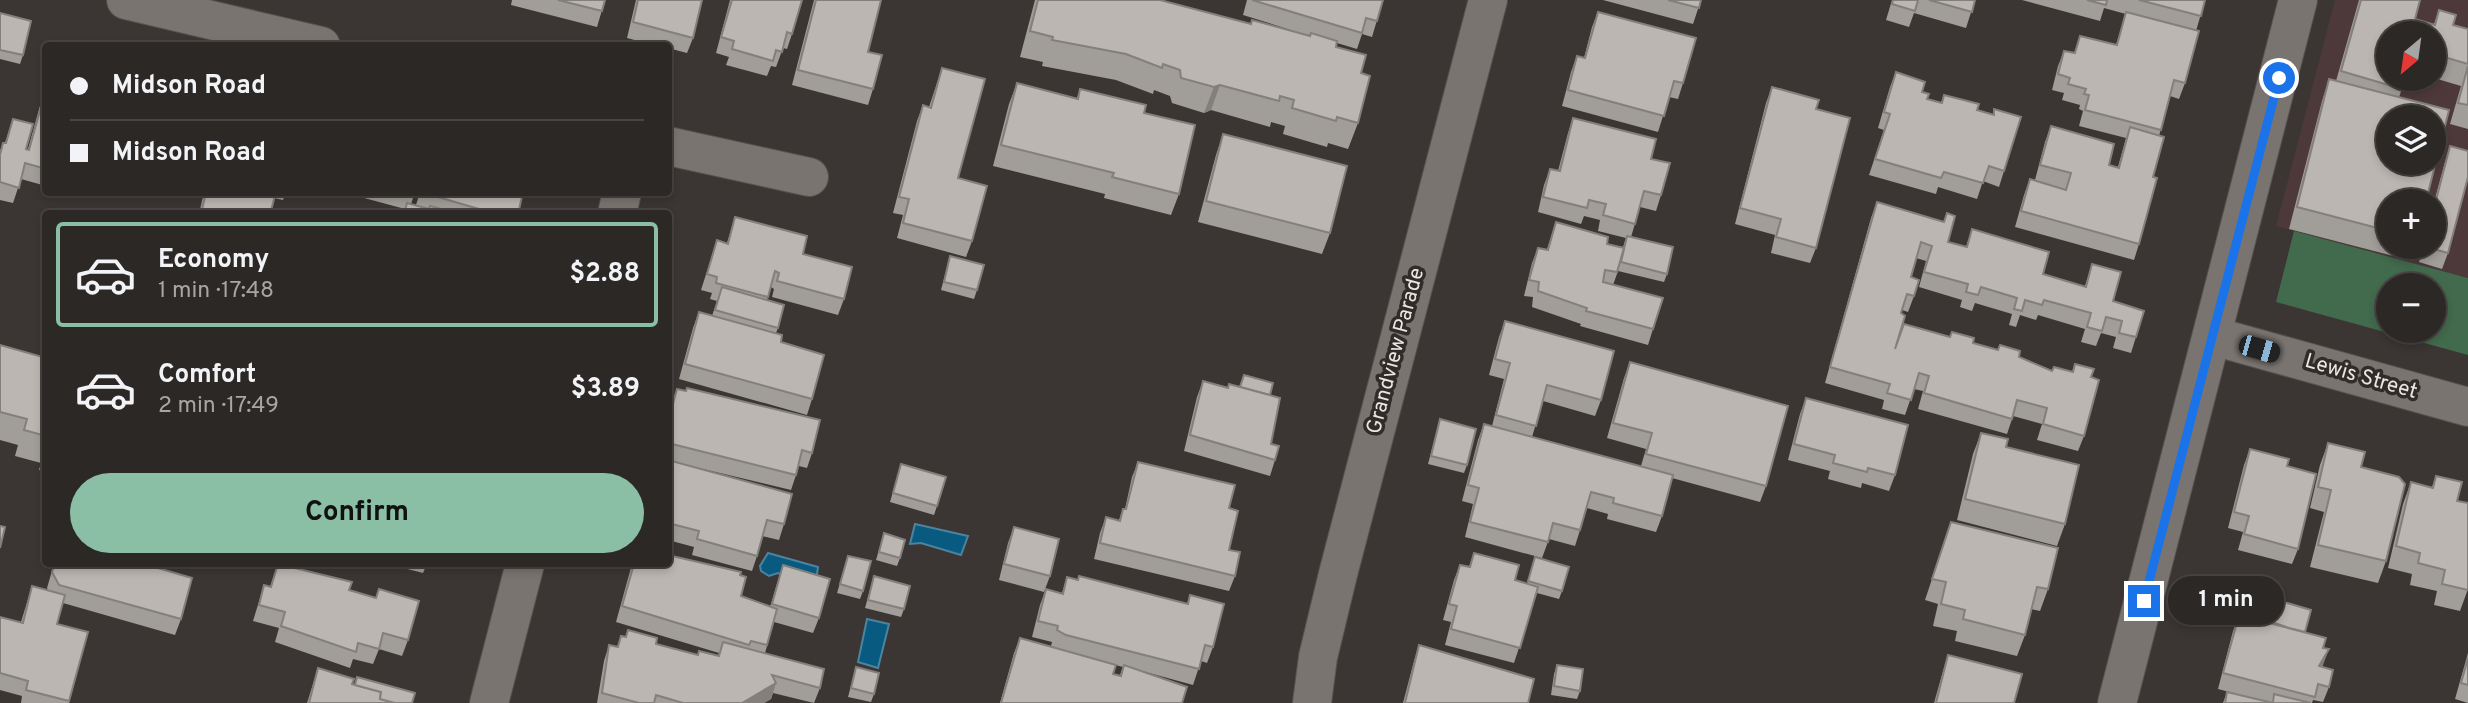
<!DOCTYPE html>
<meta charset="utf-8">
<style>
body{margin:0;font-family:Overpass,sans-serif;background:#383432;color:#f1f3f6;height:100vh;display:flex;flex-direction:column;font-size:26px;white-space:nowrap}
*{box-sizing:border-box;margin:0}
p{font-size:23px;color:#a6a6a7}
.icon{flex:none;width:38px;height:38px;fill:none;stroke:currentColor;stroke-width:2;stroke-linecap:round;stroke-linejoin:round}
.map{position:relative;flex:1;overflow:hidden}
.panel{position:absolute;left:42px;top:210px;width:630px;height:357px;display:flex;flex-direction:column;background:#2c2826;border-radius:7px;box-shadow:0 4px 10px #0003,0 0 0 2px #484443}
.panel>*{flex:none}
.banner{position:absolute;left:42px;top:42px;width:630px;height:154px;border-radius:7px;box-shadow:0 4px 10px #0003,0 0 0 2px #484443;display:grid;align-content:center;height:154px;padding:0 28px;background:#2c2826}
.needle{width:46px;rotate:209deg}
.tools{position:absolute;left:2376px;top:21px;display:grid;gap:14px}
.tools a{display:grid;place-items:center;width:70px;height:70px;border-radius:50%;background:#2c2826;box-shadow:0 4px 10px #0003,0 0 0 2px #484443;font-size:35px}
.end{position:absolute;width:32px;height:32px;margin:-16px;border:9px solid #1a73e8;background:#fff;box-shadow:0 0 0 4px #fff}
.from{border-radius:50%}
.bubble{position:absolute;height:49px;border-radius:24px;background:#2c2826;box-shadow:0 4px 10px #0003,0 0 0 2px #484443;font-size:23px;font-weight:700;line-height:49px;text-align:center}
.car{position:absolute;width:21px;height:42px;margin:-21px -10px;border-radius:9px;box-shadow:0 0 5px 2px #0007;background:linear-gradient(#222 24%,#8ab4d8 0 40%,#222 0 76%,#8ab4d8 0 86%,#222 0)}
.banner b{display:flex;align-items:center;gap:24px;height:66px;font-size:26px}
.banner b+b{border-top:2px solid #484443}
.banner i{width:18px;height:18px;background:#f1f3f6}
ul{padding:12px 0 0;list-style:none}
li{display:flex;align-items:center;gap:21px;height:105px;margin:0 14px 10px;padding:0 14px;border:4px solid transparent;border-radius:7px}
li div{flex:1}
li b{display:block;font-size:26px}
li em{font-style:normal;font-weight:700}
li.on{border-color:#8abfa5}
li>.icon{width:63px;height:63px;stroke-width:1.5}
.action{display:flex;gap:14px;margin-top:auto;padding:14px 28px}
.action a{flex:1;height:80px;border-radius:42px;background:#8abfa5;color:#111;font-size:28px;font-weight:700;line-height:80px;text-align:center}
.map>svg:first-child{display:block}
.commercial{fill:#4e393a;fill-rule:evenodd}
.green{fill:#426a4d;fill-rule:evenodd}
.water{fill:#085a81;stroke:#4c849f;stroke-width:2}
.lines{fill:none;stroke-linecap:round;stroke-linejoin:round}
.minor-casing{stroke:#56524f;stroke-width:40}
.minor{stroke:#7a7470;stroke-width:38}
.wall{fill:#a19d98;fill-rule:evenodd}
.shaded-wall{fill:#837f7c}
.building{fill:#bbb6b1;stroke:#837f7c;stroke-width:2;fill-rule:evenodd}
.route{stroke:#1a73e8;stroke-width:9}
.labels{text-anchor:middle;dominant-baseline:central;stroke-width:7;stroke-linejoin:round;paint-order:stroke}
.street-label{font-size:21px;fill:#eae6e4;stroke:#312c29}
</style>
<div class="map">
<svg width="2468" height="703" viewBox="0 0 2468 703">
<rect width="100%" height="100%" fill="#3b3633"/>
<!-- commercial -->
<path class="commercial" d="M2335,0h133v278l-192,-52zM2389,33h45v46h-45zM2389,117h45v46h-45zM2389,201h45v46h-45z"/>
<!-- green -->
<path class="green" d="M2294,231l174,47v77l-192,-53zM2389,285h45v46h-45z"/>
<!-- water -->
<g class="water">
<polygon points="915,524 968,536 961,555 921,543 910,544"/>
<polygon points="768,553 818,567 816,581 803,586 778,573 769,576 761,571 760,566"/>
<polygon points="867,619 889,624 878,668 858,662"/>
</g>
<g class="lines">
<!-- minor casing -->
<g class="minor-casing">
<g id="minor">
<polyline points="126,0 321,46"/>
<polyline points="668,146 809,177"/>
<polyline points="617,214 622,192"/>
<polyline points="2213,336 2468,407"/>
<polyline points="489,703 525,564"/>
<polyline points="1312,703 1318,657 1338,574 1488,0"/>
<polyline points="2117,703 2298,0"/>
</g>
</g>
<!-- minor -->
<use href="#minor" class="minor"/>
</g>
<!-- wall -->
<g class="wall">
<polygon points="512,0 605,0 597,27 511,5"/>
<polygon points="636,0 702,0 693,38 687,53 668,48 668,46 657,46 627,38"/>
<polygon points="730,0 802,0 792,34 787,49 783,48 776,67 771,66 767,76 726,65 729,57 716,53"/>
<polygon points="814,0 881,0 868,52 873,89 868,105 792,85"/>
<polygon points="1035,0 1160,0 1251,24 1310,36 1243,15 1247,0 1383,0 1372,37 1362,34 1357,49 1337,43 1336,47 1361,73 1358,123 1348,149 1328,143 1327,147 1283,134 1285,126 1271,122 1270,127 1211,110 1204,113 1172,103 1170,96 1154,90 1153,94 1116,80 1042,66 1043,62 1020,57"/>
<polygon points="1603,0 1701,0 1693,24"/>
<polygon points="1892,0 1975,0 1966,28 1914,13 1909,27 1886,20"/>
<polygon points="2022,0 2205,0 2196,31 2185,83 2179,99 2170,96 2159,136 2153,177 2139,244 2134,260 2015,227 2024,195 2030,179 2035,180 2045,142 2051,126 2109,165 2118,167 2126,138 2079,126 2083,111 2079,109 2080,105 2062,100 2064,93 2052,90 2058,66 2064,51 2074,53 2080,36 2116,45 2126,14 2104,8 2100,21"/>
<polygon points="2359,0 2420,0 2415,19 2434,24 2439,10 2453,25 2468,29 2468,129 2450,124 2461,86 2434,78 2434,33 2389,33 2402,89 2399,97 2389,201 2389,247 2414,247 2409,260 2289,229 2322,101 2329,79 2336,81"/>
<polygon points="1598,12 1683,83 1678,99 1669,97 1658,132 1562,106 1571,72 1577,56 1584,58 1592,27"/>
<polygon points="0,13 23,55 20,64 0,59"/>
<polygon points="942,68 958,178 972,241 966,257 897,238 903,215 893,213 917,121 923,105 929,107"/>
<polygon points="1896,72 1922,92 1927,99 1941,103 1944,95 1977,110 1993,114 1994,109 2004,171 1999,187 1983,181 1977,199 1938,187 1936,194 1869,175 1884,130 1878,128 1890,87"/>
<polygon points="1017,83 1077,98 1080,89 1144,113 1179,194 1171,215 1104,198 1105,194 993,166 1009,104"/>
<polygon points="46,84 46,186 21,179 13,203 0,200 0,151 3,143 5,143 13,119 26,149 28,149"/>
<polygon points="1772,87 1816,109 1816,248 1810,263 1771,253 1775,235 1735,224 1766,103"/>
<polygon points="1573,118 1651,159 1661,195 1656,211 1640,207 1631,237 1667,274 1664,282 1618,271 1613,285 1653,329 1648,345 1580,326 1581,324 1532,307 1533,297 1524,296 1532,263 1538,248 1547,249 1556,222 1607,244 1623,247 1626,238 1598,231 1600,220 1584,216 1581,224 1538,212 1544,185 1550,169 1558,171 1568,133"/>
<polygon points="1223,134 1330,233 1322,254 1198,222 1216,155"/>
<polygon points="2450,146 2448,253 2442,269 2419,262 2423,247 2434,247 2434,202 2445,162"/>
<polygon points="70,192 91,192 89,198"/>
<polygon points="204,192 286,192 283,200 274,198 270,214 199,214"/>
<polygon points="342,192 415,192 411,204 416,205 420,192 523,192 518,214 403,214 405,209"/>
<polygon points="1877,202 1948,242 1966,247 1972,229 2043,274 2085,286 2092,264 2113,301 2136,337 2131,353 2113,348 2116,337 2101,333 2096,346 2081,342 2085,329 2038,315 2036,320 2020,315 2016,327 2009,325 2012,314 1975,303 1972,311 1960,307 1962,300 1919,287 1926,261 1916,258 1911,277 1914,296 1908,312 1902,310 1896,349 1973,343 2019,357 2052,371 2072,372 2075,364 2091,377 2084,436 2078,451 2037,440 2042,424 2013,416 2007,434 1918,409 1923,391 1914,389 1905,415 1882,409 1884,400 1825,383 1871,218"/>
<polygon points="735,217 803,254 844,299 838,315 772,297 774,289 771,287 767,300 778,328 776,333 812,399 807,415 679,379 693,328 699,312 712,316 717,301 710,299 712,293 701,290 717,240 727,243"/>
<polygon points="950,256 977,290 974,299 941,290"/>
<polygon points="1505,321 1601,400 1595,416 1543,401 1532,437 1641,466 1646,449 1607,438 1624,378 1630,362 1766,486 1760,502 1672,478 1662,516 1656,532 1607,519 1608,514 1587,508 1575,546 1549,539 1542,558 1465,537 1473,504 1462,501 1478,440 1484,424 1492,426 1504,379 1489,375 1499,337"/>
<polygon points="0,345 46,358 46,471 39,470 41,463 15,456 18,445 0,440"/>
<polygon points="1244,375 1270,395 1271,444 1275,460 1270,476 1184,451 1197,397 1203,381 1228,387 1239,387"/>
<polygon points="677,389 812,453 807,468 799,466 791,490 678,463 784,524 779,540 762,536 757,556 752,571 692,555 694,547 668,540 668,414"/>
<polygon points="1806,398 1895,475 1889,491 1862,483 1861,488 1828,479 1830,471 1788,460 1800,414"/>
<polygon points="1440,419 1467,465 1464,473 1428,464"/>
<polygon points="1981,433 2006,447 2065,524 2057,546 1957,520 1973,454"/>
<polygon points="2328,443 2361,467 2386,561 2378,583 2310,567 2324,512 2310,508 2320,465"/>
<polygon points="2250,449 2298,549 2292,564 2238,550 2243,532 2228,528 2244,465"/>
<polygon points="1138,462 1229,508 1229,550 1235,576 1229,591 1094,559 1100,533 1106,517 1119,520 1123,509 1125,509 1132,477"/>
<polygon points="901,464 937,506 934,515 890,502"/>
<polygon points="2436,476 2457,501 2468,589 2460,611 2434,605 2437,591 2410,585 2412,574 2388,568 2403,504 2411,482 2432,487"/>
<polygon points="1951,522 2048,589 2040,611 2031,609 2025,635 2017,656 1955,641 1957,631 1933,626 1938,604 1925,600"/>
<polygon points="1014,527 1050,576 1044,592 999,580 1008,543"/>
<polygon points="884,533 900,558 897,566 876,560"/>
<polygon points="1474,553 1515,580 1527,584 1535,557 1562,591 1559,599 1537,593 1514,663 1445,645 1451,622 1443,620 1454,580 1460,565 1469,567"/>
<polygon points="848,556 863,591 860,599 837,593"/>
<polygon points="54,564 148,564 147,565 181,619 175,635 63,603 57,624 88,632 69,703 21,703 22,696 0,690 0,617 21,622 32,586 48,590 47,588"/>
<polygon points="278,564 349,590 376,598 379,589 408,640 402,656 379,649 373,664 353,659 350,668 275,642 279,628 253,621 264,585 270,587"/>
<polygon points="388,564 427,564 423,573"/>
<polygon points="632,564 668,564 740,575 741,596 770,607 783,565 819,618 813,633 774,622 765,653 820,688 814,703 773,693 771,699 764,703 597,703 604,661 609,645 617,647 621,636 626,637 628,630 656,644 697,655 718,656 719,653 616,622"/>
<polygon points="874,576 904,609 901,617 865,608"/>
<path d="M1067,577l120,27 3,-9 23,52 -6,16 -6,-2 -8,24 -51,-14 40,32h-182l14,-50 6,-15 35,10 -4,-2 1,-4 -20,-5 8,-32 6,-16 16,4zM1097,660l26,7 -3,8 -7,-1z"/>
<polygon points="2248,597 2305,633 2323,648 2323,665 2322,667 2329,687 2323,702 2313,700 2312,703 2223,703 2227,692 2252,698 2218,689 2233,631 2239,615 2242,616"/>
<polygon points="1419,645 1528,703 1403,703 1414,661"/>
<polygon points="2468,653 2468,703 2455,699"/>
<polygon points="1948,655 2014,703 1934,703 1943,671"/>
<polygon points="1557,665 1580,691 1577,699 1551,695 1554,674"/>
<polygon points="856,667 874,694 871,702 848,697"/>
<polygon points="318,668 354,685 357,677 412,703 307,703"/>
</g>
<!-- shaded-wall -->
<g class="shaded-wall">
<polygon points="1220,85 1211,110 1204,113 1214,87"/>
<polygon points="2329,649 2323,665 2313,681 2319,666"/>
<polygon points="776,683 771,699 764,703 742,703"/>
</g>
<!-- building -->
<g class="building">
<polygon points="558,0 605,0 602,11"/>
<polygon points="638,0 702,0 693,38 633,22"/>
<polygon points="732,0 802,0 792,34 787,32 782,52 776,50 773,61 732,49 734,41 721,37"/>
<polygon points="816,0 881,0 868,52 882,55 873,89 798,70"/>
<polygon points="1038,0 1160,0 1251,24 1252,20 1310,36 1311,33 1337,41 1336,47 1366,55 1361,73 1370,76 1358,123 1337,117 1336,121 1292,108 1294,100 1280,96 1279,101 1220,85 1214,87 1181,78 1180,70 1163,64 1162,68 1126,54 1052,40 1053,37 1030,31"/>
<polygon points="1252,0 1383,0 1377,21 1366,18 1362,33"/>
<polygon points="1668,0 1701,0 1699,8"/>
<polygon points="1893,0 1918,0 1915,11 1892,4"/>
<polygon points="1929,0 1975,0 1972,12"/>
<polygon points="2087,0 2107,0 2106,5"/>
<polygon points="2139,0 2205,0 2201,16"/>
<polygon points="2361,0 2420,0 2415,19 2435,25 2439,10 2456,15 2453,25 2468,29 2468,64 2434,54 2434,33 2389,33 2389,79 2405,79 2402,89 2341,71"/>
<polygon points="1598,12 1696,38 1683,83 1674,81 1664,116 1568,90 1577,56 1585,58"/>
<polygon points="2126,12 2199,31 2185,83 2174,80 2161,130 2085,110 2089,95 2084,94 2086,89 2068,84 2070,78 2058,74 2064,51 2075,53 2080,36 2117,45"/>
<polygon points="0,13 31,21 23,55 0,50"/>
<polygon points="2468,66 2468,105 2458,103"/>
<polygon points="942,68 985,79 958,178 987,186 972,241 903,223 909,199 899,197 923,105 931,108"/>
<polygon points="1896,72 1925,82 1922,92 1929,94 1927,99 1942,103 1944,95 1979,104 1977,110 1994,115 1994,109 2021,117 2004,171 1989,166 1983,183 1944,172 1941,178 1875,159 1890,114 1884,112"/>
<path d="M2329,79l120,31 -23,91h-37v30l-92,-24zM2389,117h45v46h-45z"/>
<polygon points="1017,83 1078,99 1080,89 1146,105 1144,113 1195,125 1179,194 1112,177 1114,173 1001,145"/>
<polygon points="1772,87 1819,100 1816,109 1850,118 1816,248 1776,237 1781,219 1740,208"/>
<polygon points="46,89 46,169 25,163 19,188 0,182 0,155 3,143 6,143 13,119 33,124 26,149 29,150"/>
<polygon points="1573,118 1656,139 1651,159 1670,163 1661,195 1644,191 1635,224 1603,215 1606,204 1589,200 1587,208 1543,197 1550,169 1560,171"/>
<polygon points="2051,126 2114,144 2109,165 2119,168 2130,127 2164,137 2153,177 2157,178 2139,244 2021,211 2030,179 2066,190 2071,173 2040,165"/>
<polygon points="1223,134 1347,166 1330,233 1206,201"/>
<polygon points="2450,146 2468,151 2468,177 2448,253 2426,247 2434,247 2434,208"/>
<polygon points="206,192 276,192 270,214 201,214"/>
<polygon points="421,192 523,192 518,214 496,214"/>
<polygon points="1877,202 1944,222 1947,213 1955,216 1948,242 1967,247 1972,229 2049,252 2043,274 2086,287 2092,264 2121,272 2113,301 2144,311 2136,337 2119,333 2122,321 2106,317 2102,331 2087,327 2091,313 2044,300 2042,305 2025,300 2022,311 2014,309 2017,298 1981,287 1978,295 1966,292 1968,284 1924,272 1932,246 1921,242 1911,277 1919,280 1914,296 1907,294 1901,313 1905,316 1895,349 1904,324 1950,337 1952,332 1974,338 1973,343 1998,350 2000,345 2020,351 2019,357 2052,371 2054,367 2073,372 2075,364 2094,369 2091,377 2099,380 2084,436 2043,424 2047,408 2017,400 2012,419 1924,393 1929,376 1919,373 1911,400 1887,393 1890,384 1830,367"/>
<polygon points="407,203 429,209 430,206 459,214 404,214"/>
<polygon points="735,217 807,236 803,254 852,267 844,299 777,281 779,273 775,271 768,297 716,283 717,277 707,274 717,240 728,244"/>
<polygon points="1556,222 1608,237 1607,244 1624,248 1617,272 1605,270 1603,282 1663,298 1653,329 1586,311 1587,308 1538,291 1539,282 1529,280 1538,248 1548,250"/>
<polygon points="1627,236 1673,247 1667,274 1621,262"/>
<polygon points="950,256 984,265 977,290 944,282"/>
<polygon points="722,287 784,305 778,328 715,310"/>
<polygon points="699,312 782,335 781,342 824,355 812,399 685,364"/>
<polygon points="1505,321 1614,351 1601,400 1547,385 1536,426 1496,415 1510,363 1495,359"/>
<polygon points="0,345 46,358 46,436 24,430 27,419 0,412"/>
<polygon points="1630,362 1788,406 1766,486 1646,454 1652,433 1613,423"/>
<polygon points="1244,375 1273,383 1270,395 1240,387"/>
<polygon points="1203,381 1228,388 1229,384 1280,398 1271,444 1279,446 1275,460 1190,435"/>
<polygon points="687,388 820,420 812,453 802,450 796,475 668,443 668,422 677,389 686,391"/>
<polygon points="1806,398 1908,425 1895,475 1868,468 1867,472 1833,463 1835,455 1794,444"/>
<polygon points="1440,419 1476,429 1467,465 1431,456"/>
<polygon points="1484,424 1673,475 1662,516 1613,503 1614,498 1591,492 1580,530 1553,523 1548,542 1470,522 1479,488 1468,485"/>
<polygon points="1981,433 2008,439 2006,447 2079,465 2065,524 1965,499"/>
<polygon points="2328,443 2365,452 2361,467 2399,477 2405,484 2386,561 2318,545 2331,490 2318,487"/>
<polygon points="2250,449 2289,459 2287,466 2316,474 2298,549 2244,534 2249,516 2234,512"/>
<polygon points="668,460 792,494 784,524 767,520 757,556 697,539 699,531 668,523"/>
<polygon points="1138,462 1235,485 1229,508 1238,511 1229,550 1240,552 1235,576 1100,543 1106,517 1120,521 1123,509 1126,509"/>
<polygon points="901,464 946,477 937,506 893,493"/>
<polygon points="2436,476 2462,482 2457,501 2468,503 2468,590 2442,584 2445,570 2418,563 2420,553 2396,546 2411,482 2433,488"/>
<polygon points="1951,522 2058,548 2048,589 2037,587 2025,635 1963,619 1965,610 1941,604 1946,582 1932,579"/>
<polygon points="0,526 5,527 0,548"/>
<polygon points="1014,527 1059,539 1050,576 1004,564"/>
<polygon points="884,533 905,540 900,558 879,552"/>
<polygon points="1474,553 1519,565 1515,580 1538,587 1520,648 1451,629 1457,606 1449,604 1460,565 1470,567"/>
<polygon points="668,555 741,572 740,575 746,577 741,596 777,609 767,645 751,641 749,645 622,606 634,564 668,564"/>
<polygon points="848,556 871,561 863,591 840,584"/>
<polygon points="1535,557 1569,567 1562,591 1528,581"/>
<polygon points="55,564 144,564 192,578 181,619 59,585 52,572"/>
<polygon points="278,564 352,582 349,590 376,598 379,589 419,601 408,640 383,633 379,649 358,643 356,652 281,626 285,612 259,605 264,585 271,587"/>
<polygon points="783,565 830,579 819,618 772,604"/>
<polygon points="874,576 910,586 904,609 868,600"/>
<polygon points="1079,576 1188,604 1190,595 1224,604 1213,647 1205,645 1199,669 1066,635 1057,630 1058,626 1038,621 1046,589 1063,594 1067,577 1078,580"/>
<polygon points="32,586 65,595 57,624 88,632 69,701 26,690 28,681 0,673 0,617 23,623"/>
<polygon points="2248,597 2276,605 2277,600 2311,610 2305,632 2289,628 2243,612"/>
<polygon points="2239,615 2326,638 2323,648 2329,649 2319,666 2333,670 2329,687 2318,684 2315,697 2223,673"/>
<polygon points="628,630 657,638 656,644 698,655 699,651 719,656 723,642 824,669 820,688 772,675 776,683 742,703 683,703 656,695 654,703 639,703 602,693 609,645 618,647 621,636 626,637"/>
<polygon points="1020,638 1116,665 1113,674 1121,676 1124,665 1187,687 1182,703 1001,703"/>
<polygon points="1419,645 1534,679 1528,703 1405,703"/>
<polygon points="1948,655 2022,674 2014,703 1936,703"/>
<polygon points="2468,658 2468,685 2461,683"/>
<polygon points="1557,665 1583,669 1580,691 1554,686"/>
<polygon points="856,667 879,673 874,694 851,688"/>
<polygon points="318,668 354,679 352,684 381,692 380,699 395,703 309,703"/>
<polygon points="357,677 415,693 412,703 395,703 380,699 381,692 355,685"/>
<polygon points="2227,692 2273,703 2274,694 2311,703 2225,703"/>
</g>
<g class="lines">
<!-- route -->
<polyline class="route" points="2144,601 2279,78"/>
</g>
<g class="labels">
<!-- street labels -->
<g class="street-label">
<text transform="translate(1396 351) rotate(-75)">Grandview Parade</text>
<text transform="translate(2361 377) rotate(16)">Lewis Street</text>
</g>
</g>
</svg>
<div class="tools">
<a><svg class="needle" viewBox="-14 -14 28 28"><path d="M0-13l5 13h-10z" fill="#e53935"/><path d="M0 13l5-13h-10z" fill="#a6a6a7"/></svg></a>
<a><svg class="icon" aria-label="layers" viewBox="0 0 24 24"><path d="M12 4l9 5-9 5-9-5zM3 14l9 5 9-5"/></svg></a>
<a>+</a>
<a>−</a>
</div>
<i class="end from" style="left:2279px;top:78px"></i>
<i class="end" style="left:2144px;top:601px"></i>
<div class="bubble" style="left:2168px;top:576px;width:116px">1 min</div>
<i class="car" style="left:2259px;top:349px;rotate:106deg"></i>
<div class="banner">
<b><i class="from"></i>Midson Road</b>
<b><i></i>Midson Road</b>
</div>
<section class="panel">
<ul>
<li class="on"><svg class="icon" aria-label="car" viewBox="0 0 24 24"><path d="M5 17H2v-5l4-1 3-4h7l3 4 3 1v5h-3M9 17h6M6 11h13"/><circle cx="7" cy="17" r="2"/><circle cx="17" cy="17" r="2"/></svg><div><b>Economy</b><p>1 min · 17:48</p></div><em>$2.88</em></li>
<li><svg class="icon" aria-label="car" viewBox="0 0 24 24"><path d="M5 17H2v-5l4-1 3-4h7l3 4 3 1v5h-3M9 17h6M6 11h13"/><circle cx="7" cy="17" r="2"/><circle cx="17" cy="17" r="2"/></svg><div><b>Comfort</b><p>2 min · 17:49</p></div><em>$3.89</em></li>
</ul>
<div class="action"><a>Confirm</a></div>
</section>
</div>
